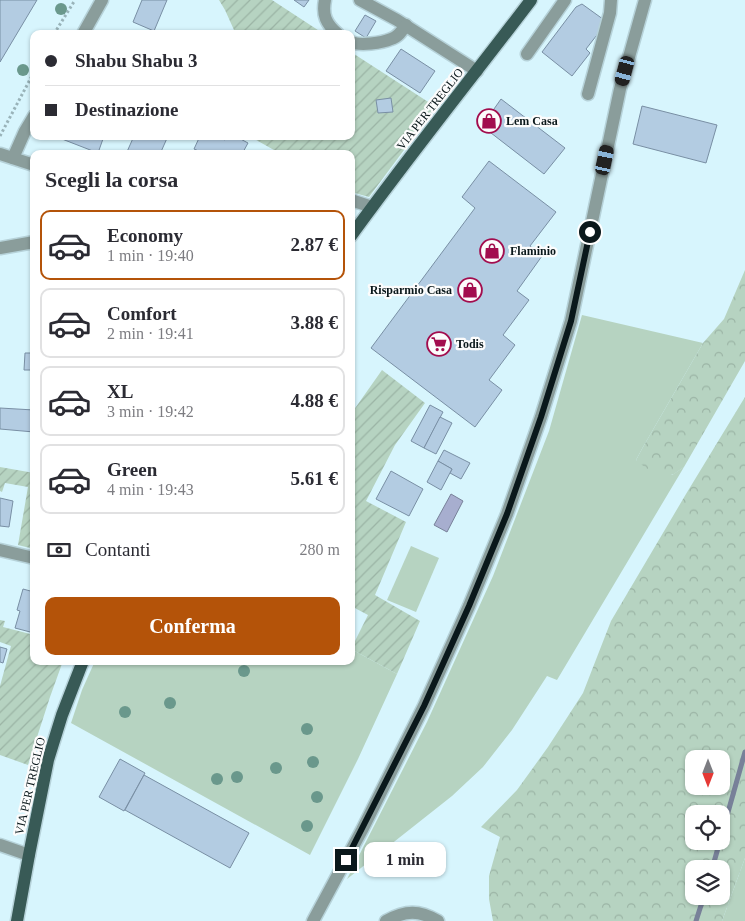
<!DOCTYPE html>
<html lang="it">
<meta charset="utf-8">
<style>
body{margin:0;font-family:Georgia,serif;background:#f2f2f3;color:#2b2b33;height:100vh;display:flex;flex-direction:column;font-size:19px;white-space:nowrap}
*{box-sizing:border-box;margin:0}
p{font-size:16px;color:#7c7c81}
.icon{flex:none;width:28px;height:28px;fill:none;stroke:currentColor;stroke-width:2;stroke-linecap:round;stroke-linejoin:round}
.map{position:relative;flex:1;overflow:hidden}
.drawer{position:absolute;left:30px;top:150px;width:325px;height:515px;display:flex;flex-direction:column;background:#fff;border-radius:10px;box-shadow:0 1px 4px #0004}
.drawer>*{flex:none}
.top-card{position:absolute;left:30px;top:30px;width:325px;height:110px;border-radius:10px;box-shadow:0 1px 4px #0004;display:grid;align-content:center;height:110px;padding:0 15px;background:#fff}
.needle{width:32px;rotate:180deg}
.fabs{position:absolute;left:685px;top:750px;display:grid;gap:10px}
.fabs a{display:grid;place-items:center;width:45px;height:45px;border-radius:10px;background:#fff;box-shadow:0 1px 4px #0004;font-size:25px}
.end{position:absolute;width:22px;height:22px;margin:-11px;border:6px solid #0a181b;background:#fff;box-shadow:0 0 0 2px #fff}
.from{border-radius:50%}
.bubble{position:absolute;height:35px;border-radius:10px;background:#fff;box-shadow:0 1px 4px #0004;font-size:16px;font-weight:700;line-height:35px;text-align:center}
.car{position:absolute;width:15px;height:30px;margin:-15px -8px;border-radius:6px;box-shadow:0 0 4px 1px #0007;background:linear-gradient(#222 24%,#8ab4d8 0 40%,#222 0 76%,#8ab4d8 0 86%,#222 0)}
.top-card b{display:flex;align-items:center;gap:18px;height:48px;font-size:19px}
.top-card b+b{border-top:1px solid #e1e1e2}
.top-card i{width:12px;height:12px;background:#2b2b33}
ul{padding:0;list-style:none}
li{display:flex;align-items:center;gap:15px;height:70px;margin:0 10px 8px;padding:0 5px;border:2px solid #e1e1e2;border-radius:10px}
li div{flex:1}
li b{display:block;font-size:19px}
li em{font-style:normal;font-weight:700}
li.current{border-color:#b45309}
li>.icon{width:45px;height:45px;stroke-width:1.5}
h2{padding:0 15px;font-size:22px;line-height:60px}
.pay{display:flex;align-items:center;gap:12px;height:55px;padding:0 15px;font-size:19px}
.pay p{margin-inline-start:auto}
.action{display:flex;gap:10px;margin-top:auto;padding:10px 15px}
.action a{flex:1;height:58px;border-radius:10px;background:#b45309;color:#fff;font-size:20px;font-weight:700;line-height:58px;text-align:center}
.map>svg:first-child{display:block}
.grass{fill:#b6d3c1}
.forest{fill:url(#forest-crowns);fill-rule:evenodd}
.garden{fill:url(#garden-furrows)}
.water{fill:#a7aecf;stroke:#788199}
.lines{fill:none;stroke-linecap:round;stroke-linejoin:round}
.stream{stroke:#788199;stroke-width:5}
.building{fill:#b3cce2;stroke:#798fa4}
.minor-casing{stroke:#b6d2d9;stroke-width:15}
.major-casing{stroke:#b6d2d9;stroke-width:15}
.path{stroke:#99b3b9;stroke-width:3;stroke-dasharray:2.5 2.5;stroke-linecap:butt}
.minor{stroke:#8a9d9b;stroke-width:12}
.major{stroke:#385a56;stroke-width:12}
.tree{fill:#6a988c}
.route{stroke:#0a181b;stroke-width:6}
.labels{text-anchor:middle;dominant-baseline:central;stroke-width:4.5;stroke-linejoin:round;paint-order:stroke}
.street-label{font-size:12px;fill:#0a181b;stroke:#fcfcfc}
.poi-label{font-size:12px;font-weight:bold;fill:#0a181b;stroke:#fcfcfc;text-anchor:start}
</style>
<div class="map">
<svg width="745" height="921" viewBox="0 0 745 921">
<defs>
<pattern id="forest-crowns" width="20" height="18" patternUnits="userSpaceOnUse" patternTransform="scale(1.25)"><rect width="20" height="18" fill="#b6d3c1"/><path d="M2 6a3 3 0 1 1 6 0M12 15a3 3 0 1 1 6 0" fill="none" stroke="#9bb4a5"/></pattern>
<pattern id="garden-furrows" width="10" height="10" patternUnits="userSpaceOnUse" patternTransform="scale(1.25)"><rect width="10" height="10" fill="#b6d3c1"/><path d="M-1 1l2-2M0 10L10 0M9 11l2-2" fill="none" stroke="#9bb4a5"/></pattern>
</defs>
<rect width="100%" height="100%" fill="#d7f5fd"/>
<!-- grass -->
<g class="grass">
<polygon points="582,315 703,343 643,447 636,460 672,475 684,467 557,680 547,676 512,730 483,767 452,796 347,879 427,722 493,576 549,431"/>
<polygon points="411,546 439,558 416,612 387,600"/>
<polygon points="351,649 397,674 358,759 310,855 71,723 82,690 95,661 351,661"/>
<polygon points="745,858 745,921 722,921"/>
</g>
<!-- forest -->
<g class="forest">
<path d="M745,270v91l-61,106c-3,2 -7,5 -10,7 -15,6 -27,-5 -38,-14l7,-13 60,-104 21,-24z"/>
<path d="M745,397v461l-23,63h-229l-4,-22v-23l11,-39 -19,-10 36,-37 31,-43 35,-54 28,-72 75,-127zM694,759h27v27h-27zM694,814h27v27h-27zM694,869h27v27h-27z"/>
</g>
<!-- garden -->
<g class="garden">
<polygon points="219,0 272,0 324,34 232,34 234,30 225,10"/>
<polygon points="351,52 436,107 369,197 351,192 351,154 281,154 249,136 351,136"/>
<polygon points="382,370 425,403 395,445 366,501 406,522 375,595 420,621 397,674 351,649 368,615 351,606 351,414"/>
<polygon points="0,467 34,473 34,549 18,545 28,487 5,483 2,492 0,491"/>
<polygon points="0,620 5,621 3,627 34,635 34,661 63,661 50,697 28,765 0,755 0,686 11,646 0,642"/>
</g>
<!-- water -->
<polygon class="water" points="451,494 463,501 447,532 434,525"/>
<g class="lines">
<!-- stream -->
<g class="stream">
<polyline points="721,837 745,752"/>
<polyline points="712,869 720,841"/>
<polyline points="696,921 704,896"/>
</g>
</g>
<!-- building -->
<g class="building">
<polygon points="0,0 37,0 0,62"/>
<polygon points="142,0 167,0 154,31 133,22"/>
<polygon points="294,0 309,0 304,7"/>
<polygon points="582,4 607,22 586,49 590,53 572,76 542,52 576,7"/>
<polygon points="365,15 376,21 366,38 355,31"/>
<polygon points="401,49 435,71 420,93 386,71"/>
<polygon points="391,98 393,112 378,113 376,100"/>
<polygon points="501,99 565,148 544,174 482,126"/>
<polygon points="642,106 717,125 706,163 633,144"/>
<polygon points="63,136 104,136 98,153 62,139"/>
<polygon points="134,136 168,136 160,154 126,154"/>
<polygon points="200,136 217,136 225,140 227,136 235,136 248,143 242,154 201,154 201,152 194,149"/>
<polygon points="489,161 556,212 530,246 542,256 517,291 529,300 503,335 515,345 489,380 502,390 475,427 371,348 475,208 462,197"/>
<polygon points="25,353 34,353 32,370 24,370"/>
<polygon points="34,353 34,384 31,384"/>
<polygon points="430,405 443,412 424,448 411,441"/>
<polygon points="0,408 34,410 34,432 0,429"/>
<polygon points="440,417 452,423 436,454 424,448"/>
<polygon points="444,450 470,463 461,479 450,473 452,469 438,461"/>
<polygon points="438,461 452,469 441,490 427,482"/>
<polygon points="391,471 423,489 409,516 376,499"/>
<polygon points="0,498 13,501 9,527 0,526"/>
<polygon points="23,589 34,592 34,633 15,628 20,611 17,610"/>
<polygon points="0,647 7,649 3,663 0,662"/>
<polygon points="120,759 145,773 124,811 99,797"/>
<polygon points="144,775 249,833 230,868 125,810"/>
</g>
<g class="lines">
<!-- minor casing -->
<g class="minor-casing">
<g id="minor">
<path d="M325,0c-3,15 1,24 13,34"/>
<polyline points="360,0 397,20 477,71"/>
<polyline points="83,34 102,0"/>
<path d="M351,42c9,4 31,1 40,-3 7,-2 11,-8 15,-14"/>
<polyline points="527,54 565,0"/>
<polyline points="588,94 610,13 611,0"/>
<polyline points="0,154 34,165"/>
<polyline points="13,158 25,131 34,116"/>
<polyline points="351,200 372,207"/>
<polyline points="0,248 34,242"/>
<polyline points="0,550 34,558"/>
<polyline points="0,845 29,855"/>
<polyline points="313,921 362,830 424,706 469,606 507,514 541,417 571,321 620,89 645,0"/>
<path d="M386,921c20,-11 33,-11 52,0"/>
</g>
</g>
<!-- major casing -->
<g class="major-casing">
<g id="major">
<path d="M351,236c58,-80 120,-157 180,-236"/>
<polyline points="17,921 29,855 48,760 62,715 83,661"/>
</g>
</g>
<!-- path -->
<g class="path">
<polyline points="54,34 75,0"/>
<polyline points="0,136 34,72"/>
</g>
<!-- minor -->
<use href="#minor" class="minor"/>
<!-- major -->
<use href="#major" class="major"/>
</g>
<!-- trees -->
<g class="tree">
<circle cx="61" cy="9" r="6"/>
<circle cx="23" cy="70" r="6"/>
<circle cx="244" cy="671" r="6"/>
<circle cx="170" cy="703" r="6"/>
<circle cx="125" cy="712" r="6"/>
<circle cx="307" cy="729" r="6"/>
<circle cx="313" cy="762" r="6"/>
<circle cx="276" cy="768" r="6"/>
<circle cx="237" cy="777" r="6"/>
<circle cx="217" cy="779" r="6"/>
<circle cx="317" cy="797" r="6"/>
<circle cx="307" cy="826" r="6"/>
</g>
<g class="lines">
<!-- route -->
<polyline class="route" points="346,860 424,706 469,606 507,514 541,417 571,321 590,232"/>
</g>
<!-- icons -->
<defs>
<g id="shop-ring" transform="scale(1.25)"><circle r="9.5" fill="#fcfcfc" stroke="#a20d4e" stroke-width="1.5"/><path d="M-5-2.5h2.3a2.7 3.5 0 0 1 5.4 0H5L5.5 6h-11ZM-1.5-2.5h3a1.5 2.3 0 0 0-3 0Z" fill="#a20d4e"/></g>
<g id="supermarket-ring" transform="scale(1.25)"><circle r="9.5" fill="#fcfcfc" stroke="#a20d4e" stroke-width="1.5"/><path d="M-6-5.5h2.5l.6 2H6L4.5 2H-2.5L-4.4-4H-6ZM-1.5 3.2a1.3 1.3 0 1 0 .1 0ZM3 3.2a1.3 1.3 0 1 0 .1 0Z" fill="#a20d4e"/></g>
</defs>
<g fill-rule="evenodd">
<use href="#shop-ring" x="489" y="121"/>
<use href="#shop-ring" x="492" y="251"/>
<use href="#shop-ring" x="470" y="290"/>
<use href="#supermarket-ring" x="439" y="344"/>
</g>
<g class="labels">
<!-- street labels -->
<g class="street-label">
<text transform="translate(430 109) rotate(-52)">VIA PER TREGLIO</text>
<text transform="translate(30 786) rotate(-77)">VIA PER TREGLIO</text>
</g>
<!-- poi labels -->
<g class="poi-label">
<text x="506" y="121">Lem Casa</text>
<text x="510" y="251">Flaminio</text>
<text x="452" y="290" text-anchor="end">Risparmio Casa</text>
<text x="456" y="344">Todis</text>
</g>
</g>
</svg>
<div class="fabs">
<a><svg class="needle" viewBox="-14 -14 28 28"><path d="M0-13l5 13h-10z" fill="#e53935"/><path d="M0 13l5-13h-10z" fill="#7c7c81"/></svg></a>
<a><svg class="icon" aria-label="locate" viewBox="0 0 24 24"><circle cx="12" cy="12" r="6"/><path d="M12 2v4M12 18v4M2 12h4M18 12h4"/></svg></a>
<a><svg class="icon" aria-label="layers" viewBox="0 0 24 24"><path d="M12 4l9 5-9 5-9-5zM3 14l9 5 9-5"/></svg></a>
</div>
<i class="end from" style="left:590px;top:232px"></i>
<i class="end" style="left:346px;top:860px"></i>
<div class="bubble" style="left:364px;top:842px;width:82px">1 min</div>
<i class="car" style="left:625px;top:71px;rotate:195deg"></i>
<i class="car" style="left:605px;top:160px;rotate:12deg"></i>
<div class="top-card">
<b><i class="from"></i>Shabu Shabu 3</b>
<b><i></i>Destinazione</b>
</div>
<section class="drawer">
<h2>Scegli la corsa</h2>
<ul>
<li class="current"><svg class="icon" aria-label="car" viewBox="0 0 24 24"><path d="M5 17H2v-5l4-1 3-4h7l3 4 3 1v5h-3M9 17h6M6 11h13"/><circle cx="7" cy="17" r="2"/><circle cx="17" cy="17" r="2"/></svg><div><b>Economy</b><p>1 min · 19:40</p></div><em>2.87 €</em></li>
<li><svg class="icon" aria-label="car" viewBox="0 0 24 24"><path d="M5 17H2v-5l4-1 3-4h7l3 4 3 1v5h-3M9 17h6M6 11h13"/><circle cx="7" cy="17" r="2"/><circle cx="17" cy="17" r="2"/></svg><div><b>Comfort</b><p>2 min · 19:41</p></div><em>3.88 €</em></li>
<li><svg class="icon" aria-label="car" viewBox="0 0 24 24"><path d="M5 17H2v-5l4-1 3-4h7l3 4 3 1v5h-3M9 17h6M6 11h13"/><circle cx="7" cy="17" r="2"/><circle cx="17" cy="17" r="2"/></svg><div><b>XL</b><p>3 min · 19:42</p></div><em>4.88 €</em></li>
<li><svg class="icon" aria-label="car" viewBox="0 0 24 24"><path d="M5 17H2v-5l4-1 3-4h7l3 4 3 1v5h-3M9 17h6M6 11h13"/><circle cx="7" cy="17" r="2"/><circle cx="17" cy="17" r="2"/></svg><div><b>Green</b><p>4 min · 19:43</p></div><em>5.61 €</em></li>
</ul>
<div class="pay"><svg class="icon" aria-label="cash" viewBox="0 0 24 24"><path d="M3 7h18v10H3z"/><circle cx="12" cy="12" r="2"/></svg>Contanti<p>280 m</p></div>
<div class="action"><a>Conferma</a></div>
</section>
</div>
